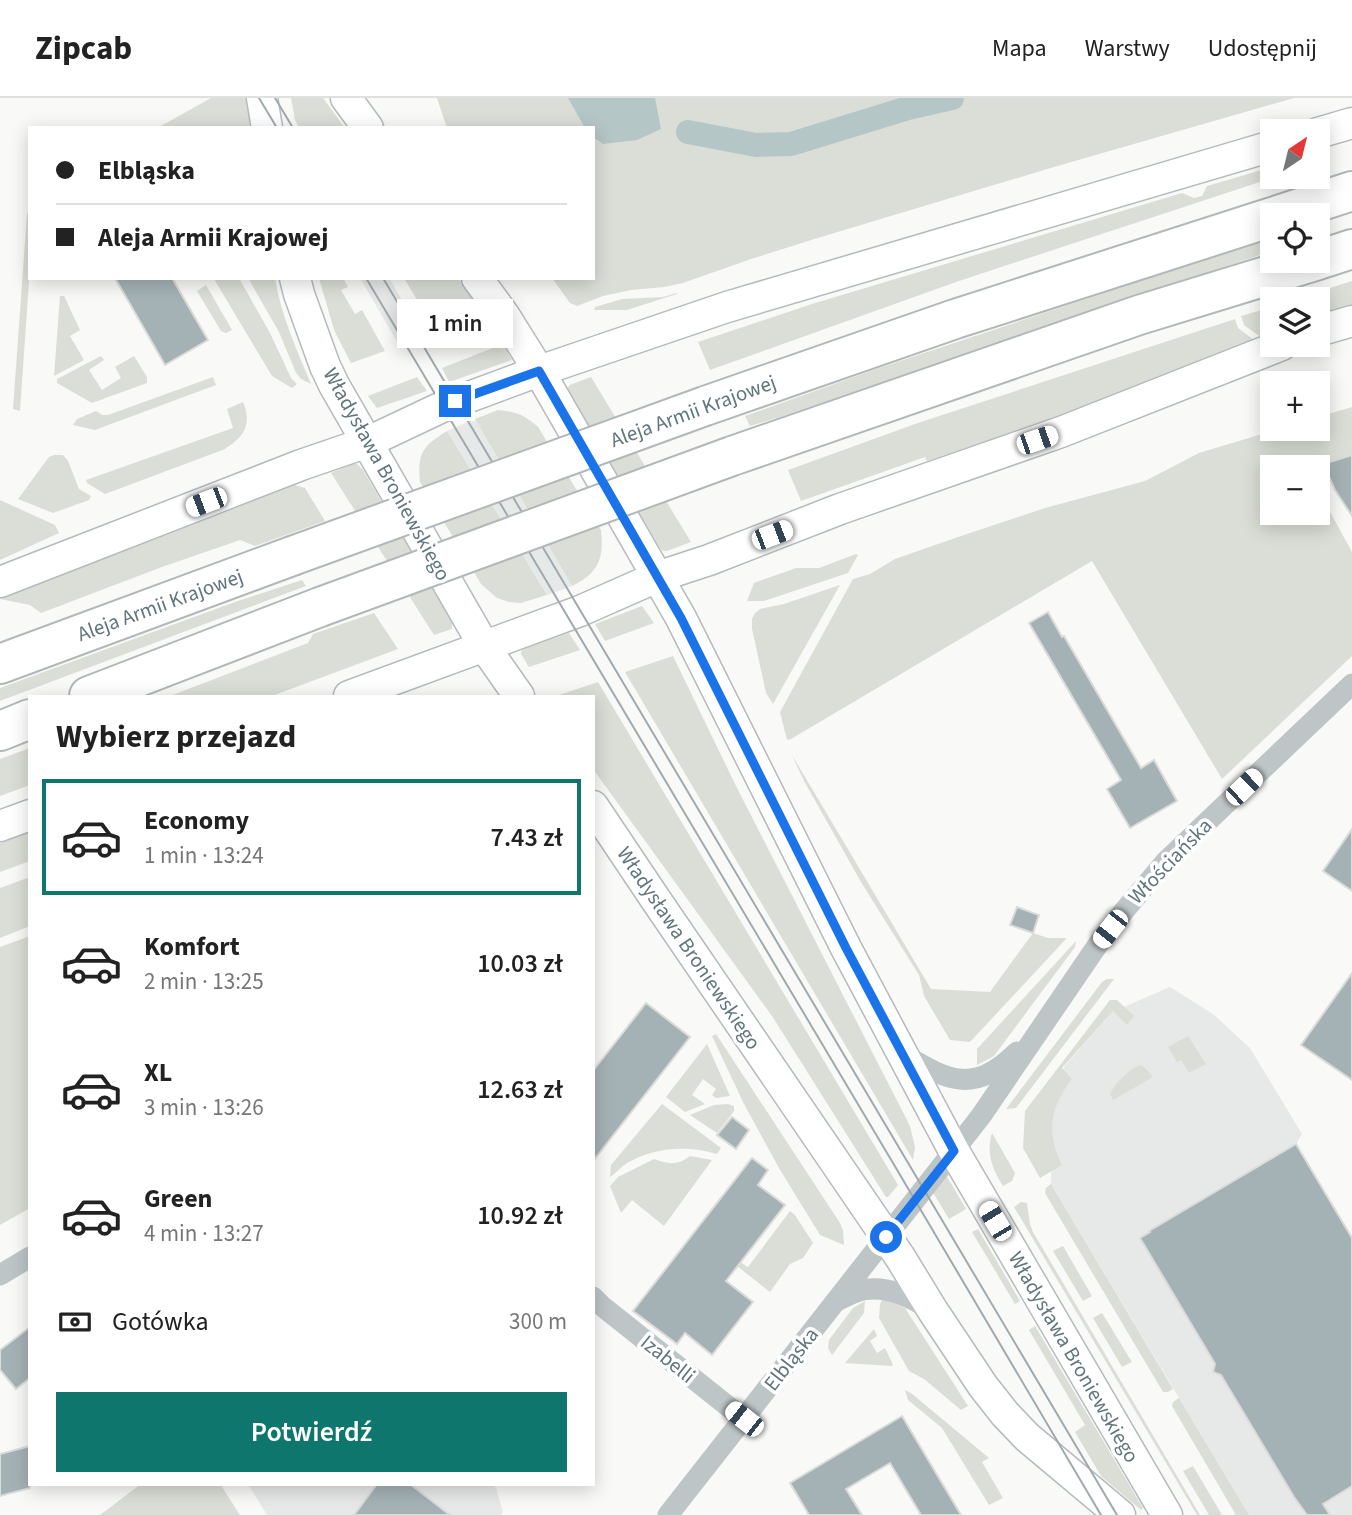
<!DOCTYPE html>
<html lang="pl">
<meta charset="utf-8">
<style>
body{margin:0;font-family:"Source Sans 3",sans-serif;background:#f6f6f6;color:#222;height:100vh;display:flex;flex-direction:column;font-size:26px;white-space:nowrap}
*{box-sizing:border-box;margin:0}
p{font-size:23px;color:#767676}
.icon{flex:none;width:38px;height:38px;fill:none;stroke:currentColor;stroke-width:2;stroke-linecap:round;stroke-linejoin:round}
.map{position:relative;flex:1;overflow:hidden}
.sheet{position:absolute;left:28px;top:597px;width:567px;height:791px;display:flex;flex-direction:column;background:#fff;border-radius:0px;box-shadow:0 4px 18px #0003}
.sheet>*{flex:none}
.top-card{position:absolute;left:28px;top:28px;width:567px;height:154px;border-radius:0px;box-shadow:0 4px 18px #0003;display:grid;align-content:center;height:154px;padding:0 28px;background:#fff}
.needle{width:46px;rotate:35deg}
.tools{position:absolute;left:1260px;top:21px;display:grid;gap:14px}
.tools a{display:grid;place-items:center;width:70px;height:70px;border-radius:0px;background:#fff;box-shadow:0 4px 18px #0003;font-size:35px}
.end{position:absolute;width:32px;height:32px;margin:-16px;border:9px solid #1a73e8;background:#fff;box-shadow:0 0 0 4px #fff}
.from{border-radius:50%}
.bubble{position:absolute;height:49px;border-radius:0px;background:#fff;box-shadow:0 4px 18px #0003;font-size:23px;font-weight:600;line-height:49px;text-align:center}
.car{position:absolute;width:21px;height:42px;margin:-21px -10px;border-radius:9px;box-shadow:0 0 5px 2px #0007;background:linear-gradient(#fff 24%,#345 0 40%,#fff 0 76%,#345 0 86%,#fff 0)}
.top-card b{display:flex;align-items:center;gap:24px;height:66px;font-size:26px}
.top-card b+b{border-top:2px solid #e0e0e0}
.top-card i{width:18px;height:18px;background:#222}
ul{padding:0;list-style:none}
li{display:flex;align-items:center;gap:21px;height:116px;margin:0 14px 10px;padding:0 14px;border:4px solid transparent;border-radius:0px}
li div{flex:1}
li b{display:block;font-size:26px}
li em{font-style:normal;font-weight:600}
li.selected{border-color:#0f766e}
li>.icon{width:63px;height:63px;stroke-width:1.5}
h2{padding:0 28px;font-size:32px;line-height:84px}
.pay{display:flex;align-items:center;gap:18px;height:77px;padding:0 28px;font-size:26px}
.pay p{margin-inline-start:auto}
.action{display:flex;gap:14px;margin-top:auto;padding:14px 28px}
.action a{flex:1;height:80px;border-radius:0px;background:#0f766e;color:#fff;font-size:28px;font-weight:600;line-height:80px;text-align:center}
header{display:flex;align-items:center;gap:42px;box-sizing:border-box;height:98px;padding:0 35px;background:#fff;border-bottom:2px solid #e0e0e0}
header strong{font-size:33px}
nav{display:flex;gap:38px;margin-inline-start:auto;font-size:24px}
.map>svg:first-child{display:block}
.built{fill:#e7e9e8}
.green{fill:#dbded6}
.water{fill:#b5c6c7}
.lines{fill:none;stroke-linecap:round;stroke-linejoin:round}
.canal{stroke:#b5c6c7;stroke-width:24}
.building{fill:#a5b2b5;stroke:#dbdbd9;stroke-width:2}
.secondary-casing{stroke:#b3bbbe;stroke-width:33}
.highway-casing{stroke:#b2b8ba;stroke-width:42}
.street{stroke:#bec5c7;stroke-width:21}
.secondary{stroke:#fff;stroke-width:30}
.highway{stroke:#fff;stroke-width:38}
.tram{stroke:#a0aaae;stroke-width:2}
.highway-bridge-casing{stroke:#b2b8ba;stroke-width:42;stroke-linecap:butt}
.highway-bridge{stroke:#fff;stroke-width:38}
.route{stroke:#1a73e8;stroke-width:9}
.labels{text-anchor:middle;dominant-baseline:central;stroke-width:7;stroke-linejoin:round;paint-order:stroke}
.street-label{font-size:21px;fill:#60767c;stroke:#fff}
</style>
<header>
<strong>Zipcab</strong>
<nav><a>Mapa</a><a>Warstwy</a><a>Udostępnij</a></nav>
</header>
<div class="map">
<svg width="1352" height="1417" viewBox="0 0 1352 1417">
<rect width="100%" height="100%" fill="#f9f9f7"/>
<!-- built -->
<g class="built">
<polygon points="360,180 389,180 424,239 399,247"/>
<polygon points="475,321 572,488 547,497 447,333"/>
<polygon points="1170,889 1213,916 1250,950 1302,1036 1296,1046 1352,1140 1352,1417 1249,1417 1051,1086 1052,1025 1064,969 1112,914"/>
<polygon points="248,1386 491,1386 496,1390 503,1414 500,1417 267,1417"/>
</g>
<!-- green -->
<g class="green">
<polygon points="211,0 248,0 252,30 162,30 161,28"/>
<polygon points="291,0 323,0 345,30 299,30 295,22"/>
<polygon points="437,0 1294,0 1054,69 821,139 751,161 683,185 664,189 631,192 603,198 577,208 570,205 552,180 593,180 593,30 447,30"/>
<polygon points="1272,69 1272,79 1275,79 959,183 710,272 698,244 812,206 1182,95 1194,100 1202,98 1207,88"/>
<polygon points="27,115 30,115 30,169 20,313 13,311"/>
<polygon points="1272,139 1272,153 780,319 750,328 745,318 879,270"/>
<polygon points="216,180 239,180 270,235 291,280 297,286 292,290 272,278 214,181"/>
<path d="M248,180h27c6,38 22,72 36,106l-10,-5 -5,-6 -17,-41z"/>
<polygon points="319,180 343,180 348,189 341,192 355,216 362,212 385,253 351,265 334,232"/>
<polygon points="404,180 458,180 485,216 436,234"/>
<polygon points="1352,183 1352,210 1318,223 1318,201 1295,201"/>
<polygon points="206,187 232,232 226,235 221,233 197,193"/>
<polygon points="677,195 677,196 627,212 594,212 595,209 622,201 663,199"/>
<polygon points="60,198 64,198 80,232 70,238 84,262 54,278"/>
<polygon points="1272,209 1272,241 1266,243 1244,227 1241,218"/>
<polygon points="1235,221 1238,230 1258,245 1040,325 927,363 925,359 801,403 788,372 915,326"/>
<polygon points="503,246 512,262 449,284 442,270"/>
<polygon points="101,258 104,262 89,272 102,292 121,280 115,269 134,258 147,279 147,285 92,305 57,285 57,281"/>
<polygon points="213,279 216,287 95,332 73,327 77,321 96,313 102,317 108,317"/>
<polygon points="417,279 427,293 377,310 368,298"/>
<polygon points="591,279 691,444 667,453 663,453 660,450 568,293 568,289 570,287"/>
<path d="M243,304c9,22 2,34 -18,47l-120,45 -18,-11 -1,-3 147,-52 -6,-19z"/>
<polygon points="1352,309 1352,357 1311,369 1272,369 1272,415 1318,415 1318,392 1352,454 1352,558 1222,681 1092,463 791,641 787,642 780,614 853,481 870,476 895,461 958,439 1045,410 1145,383 1199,355 1279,331 1318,331 1318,319"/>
<path d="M498,312c19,2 26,5 40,17l63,103c3,28 -2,43 -29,56l-97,-167z"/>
<path d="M447,333l100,164 -26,8 -12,-1 -12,-4 -16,-14 -61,-102c-3,-29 3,-36 27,-51z"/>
<polygon points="54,357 63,357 68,363 79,391 91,398 89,402 53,415 18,401 49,359"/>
<polygon points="352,366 357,366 363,372 452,523 452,531 434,537 331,375"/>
<polygon points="295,387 305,390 325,423 255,448 240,442 162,469 41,515 30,507 0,501 0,497 143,446"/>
<polygon points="0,402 55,427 59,435 0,462"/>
<polygon points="856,456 858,457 848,475 764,503 747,503 754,485 759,483 796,470 819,470"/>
<polygon points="302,482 306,488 0,603 0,590 235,504"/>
<polygon points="840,487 773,606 766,595 752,531 752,521 755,515 760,511 784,506"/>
<polygon points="642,508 654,525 605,543 595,526"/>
<polygon points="374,515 398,551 272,598 170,598 308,545 313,536"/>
<polygon points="569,535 580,552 529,569 521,556 521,553 526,550"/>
<polygon points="673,558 737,690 910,1028 915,1049 913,1062 625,574"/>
<polygon points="598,584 898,1087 888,1099 886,1099 772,918 593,671 593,598 556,598"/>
<polygon points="30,650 30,687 0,698 0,661"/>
<polygon points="792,657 931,891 990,894 1033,835 1048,840 1065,840 1066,841 970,944 950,942 924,898 919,877 861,784 804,683"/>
<polygon points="30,734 30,763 0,774 0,745"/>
<polygon points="30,779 30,828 0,840 0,790"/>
<polygon points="30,838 30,1110 0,1127 0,849"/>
<polygon points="1076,843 1075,849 994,958 977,967 977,951"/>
<polygon points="1107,881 1114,881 1016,1010 1006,1011 1102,884"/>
<path d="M1110,902h7l17,16 -7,9 -14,-14 -51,57 10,11c-22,28 -26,54 -10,86l-22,13 -17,-30 2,-37z"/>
<polygon points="716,936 840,1125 843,1132 844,1147 820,1137 779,1070 744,1006 712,938"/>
<polygon points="1188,938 1206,966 1189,975 1181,962 1177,964 1168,949"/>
<polygon points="707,946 730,998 716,1000 712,997 716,991 703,981 692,997 705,1006 685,1014 666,999"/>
<path d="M1140,967l4,2 9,10 -40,23 -3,-6c5,-11 19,-25 30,-29z"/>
<path d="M662,1006l59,44 -4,6c-29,-9 -63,-7 -90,9 -6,4 -11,10 -17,14l1,-12z"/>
<polygon points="728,1006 734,1008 734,1013 717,1035 690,1017 714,1007"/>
<path d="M992,1035l23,40 -3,8 -9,5c-11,-18 -17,-32 -11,-53z"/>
<path d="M690,1058l22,4 -48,66 -32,-26 -11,13 -11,-27 8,-9 36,-18c14,5 23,7 36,-3z"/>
<polygon points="946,1077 966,1111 949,1121 932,1093"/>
<polygon points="1051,1086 1173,1291 1168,1294 1163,1294 1045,1095 1046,1090"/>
<polygon points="1021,1104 1027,1105 1030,1126 1033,1134 1200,1417 1197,1417 1014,1109"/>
<polygon points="790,1113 795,1117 813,1145 803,1160 790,1166 770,1194 737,1168 740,1164 748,1169"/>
<polygon points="978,1131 1020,1203 1015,1206 972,1134"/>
<polygon points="1063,1148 1092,1198 1083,1203 1053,1153"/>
<polygon points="882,1202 890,1203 905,1210 968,1308 961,1312 924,1281 909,1273 879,1220 880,1206"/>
<polygon points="865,1203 864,1215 832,1257 828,1250 829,1242 853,1210"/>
<polygon points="1102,1215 1132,1264 1122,1269 1093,1220"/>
<polygon points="1035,1228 1143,1410 1141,1412 1101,1378 1075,1334 1085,1327 1029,1232"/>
<polygon points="874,1231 877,1238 870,1243 877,1255 885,1250 893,1267 892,1268 845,1265"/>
<polygon points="905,1292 911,1295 989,1360 982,1364 1003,1400 989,1407 942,1330 908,1302"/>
<polygon points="1179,1300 1249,1417 1236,1417 1172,1308 1173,1304"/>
<polygon points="1193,1368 1222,1417 1209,1417 1183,1373"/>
<polygon points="141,1386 220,1386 240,1417 100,1417"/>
</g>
<!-- water -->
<polygon class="water" points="568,0 655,0 661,31 637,42 603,46 593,39 593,30 585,30"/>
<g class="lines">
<!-- canal -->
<polyline class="canal" points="688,34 756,47 791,46 908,10 952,0"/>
</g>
<!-- building -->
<g class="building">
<polygon points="115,180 172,180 208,242 165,267"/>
<polygon points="1352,357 1352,418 1335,392 1323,366"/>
<polygon points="1048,514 1062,539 1064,538 1141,670 1154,662 1177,703 1130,730 1107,691 1121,682 1029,525"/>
<polygon points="1352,731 1352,793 1323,773"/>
<polygon points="1017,809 1039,817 1033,835 1010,827"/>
<polygon points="1352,875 1352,982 1301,947"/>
<polygon points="646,905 690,939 593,1063 593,973"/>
<polygon points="732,1019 749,1032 736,1051 717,1037"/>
<polygon points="1296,1046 1352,1140 1352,1388 1323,1406 1330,1417 1307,1417 1294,1399 1221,1277 1213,1274 1215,1266 1140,1140 1150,1134 1149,1133"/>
<polygon points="752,1060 768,1072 758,1087 785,1107 726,1183 753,1204 712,1257 685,1235 677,1246 633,1213"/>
<polygon points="30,1229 30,1280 16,1291 0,1272 0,1252"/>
<polygon points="902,1318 961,1417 921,1417 890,1365 846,1391 862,1417 809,1417 790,1385"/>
<polygon points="30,1348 30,1390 0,1398 0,1356"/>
<polygon points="377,1386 410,1386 450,1417 354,1417"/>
</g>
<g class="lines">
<!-- secondary casing -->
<g class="secondary-casing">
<g id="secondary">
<polyline points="262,0 267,30"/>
<polyline points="346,0 368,30"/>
<polyline points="1318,35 1352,25"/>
<polyline points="295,180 299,196 325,268 334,287 484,548 519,598"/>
<polyline points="477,180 504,217 539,273 681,520 846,850 954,1053 1167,1417"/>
<polyline points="1318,233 1352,223"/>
<polyline points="0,484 301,367 368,344 442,309 539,273 727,209 1272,48"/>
<polyline points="349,598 580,513 657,479 709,462 840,411 1061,334 1282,247"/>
<polyline points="593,708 656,802 900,1159 933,1213 983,1288 1005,1316 1027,1339 1120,1417"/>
<polyline points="0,728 30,717"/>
</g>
</g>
<!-- highway casing -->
<g class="highway-casing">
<g id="highway">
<polyline points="1278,117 1352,93"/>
<polyline points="1318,162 1352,151"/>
<polyline points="705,308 955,221 1272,119"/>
<polyline points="732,358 1139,217 1315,163"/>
<polyline points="0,566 292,458"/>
<polyline points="89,598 320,509"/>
<polyline points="0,633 30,621"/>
</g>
</g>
<!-- street -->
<g class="street">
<path d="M903,956c47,28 71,40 114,-2"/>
<polyline points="0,1177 30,1159"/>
<polyline points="593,1199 602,1208 744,1321"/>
<path d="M837,1203c8,-4 17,-9 26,-11 24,-5 48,7 68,20"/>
<polyline points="668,1417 981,1018 1099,845 1124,813 1166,763 1352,586"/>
</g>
<!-- secondary -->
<use href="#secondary" class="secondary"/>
<!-- highway -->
<use href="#highway" class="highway"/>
<!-- tram -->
<g class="tram">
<polyline points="259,0 277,30"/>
<polyline points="275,0 293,30"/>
<polyline points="366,180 893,1065 1101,1417"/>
<polyline points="383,180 1117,1417"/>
</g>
<!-- highway-bridge casing -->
<g class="highway-bridge-casing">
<g id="highway-bridge">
<polyline points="292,458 705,308"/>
<polyline points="320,509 732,358"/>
</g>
</g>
<!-- highway-bridge -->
<use href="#highway-bridge" class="highway-bridge"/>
</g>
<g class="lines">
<!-- route -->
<polyline class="route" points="455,303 539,273 681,520 846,850 954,1053 886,1139"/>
</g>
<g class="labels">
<!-- street labels -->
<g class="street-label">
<text transform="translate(693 313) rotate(-20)">Aleja Armii Krajowej</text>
<text transform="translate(387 376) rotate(61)">Władysława Broniewskiego</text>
<text transform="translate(160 507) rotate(-20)">Aleja Armii Krajowej</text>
<text transform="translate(1170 763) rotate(-46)">Włościańska</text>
<text transform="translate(689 850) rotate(56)">Władysława Broniewskiego</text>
<text transform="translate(1074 1259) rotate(60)">Władysława Broniewskiego</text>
<text transform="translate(668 1261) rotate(39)">Izabelli</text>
<text transform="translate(791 1261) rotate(-52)">Elbląska</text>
</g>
</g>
</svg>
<div class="tools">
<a><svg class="needle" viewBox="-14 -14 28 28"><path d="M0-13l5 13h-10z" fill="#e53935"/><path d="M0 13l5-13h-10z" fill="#767676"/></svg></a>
<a><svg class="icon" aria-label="locate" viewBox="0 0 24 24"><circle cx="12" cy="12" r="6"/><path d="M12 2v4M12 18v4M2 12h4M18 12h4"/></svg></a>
<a><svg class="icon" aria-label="layers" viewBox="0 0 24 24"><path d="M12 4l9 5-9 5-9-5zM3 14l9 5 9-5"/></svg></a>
<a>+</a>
<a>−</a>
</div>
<i class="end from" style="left:886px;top:1139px"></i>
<i class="end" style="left:455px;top:303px"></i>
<div class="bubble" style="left:397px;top:201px;width:116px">1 min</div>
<i class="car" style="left:1037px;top:342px;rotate:71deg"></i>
<i class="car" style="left:206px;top:404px;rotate:249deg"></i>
<i class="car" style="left:772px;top:437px;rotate:69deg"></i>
<i class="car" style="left:1244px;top:689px;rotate:46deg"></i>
<i class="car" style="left:1110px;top:831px;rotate:218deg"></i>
<i class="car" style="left:995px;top:1123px;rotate:329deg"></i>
<i class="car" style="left:744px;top:1321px;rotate:308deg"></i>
<div class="top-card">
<b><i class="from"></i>Elbląska</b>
<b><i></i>Aleja Armii Krajowej</b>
</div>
<section class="sheet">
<h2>Wybierz przejazd</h2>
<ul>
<li class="selected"><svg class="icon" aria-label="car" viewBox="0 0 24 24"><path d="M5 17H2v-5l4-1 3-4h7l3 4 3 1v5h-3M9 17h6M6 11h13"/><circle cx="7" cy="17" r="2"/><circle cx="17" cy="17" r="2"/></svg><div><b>Economy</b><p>1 min · 13:24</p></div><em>7.43 zł</em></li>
<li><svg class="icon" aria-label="car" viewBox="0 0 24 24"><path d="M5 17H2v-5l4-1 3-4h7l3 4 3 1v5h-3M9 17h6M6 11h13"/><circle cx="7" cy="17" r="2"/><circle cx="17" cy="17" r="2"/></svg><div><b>Komfort</b><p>2 min · 13:25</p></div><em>10.03 zł</em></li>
<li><svg class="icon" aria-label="car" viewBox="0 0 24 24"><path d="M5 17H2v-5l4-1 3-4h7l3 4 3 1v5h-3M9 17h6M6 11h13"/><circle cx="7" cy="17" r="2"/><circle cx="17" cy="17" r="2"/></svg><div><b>XL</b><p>3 min · 13:26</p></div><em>12.63 zł</em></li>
<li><svg class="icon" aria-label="car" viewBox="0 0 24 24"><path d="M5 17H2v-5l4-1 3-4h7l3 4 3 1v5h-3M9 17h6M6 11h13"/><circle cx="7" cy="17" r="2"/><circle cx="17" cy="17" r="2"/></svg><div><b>Green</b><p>4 min · 13:27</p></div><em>10.92 zł</em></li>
</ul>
<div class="pay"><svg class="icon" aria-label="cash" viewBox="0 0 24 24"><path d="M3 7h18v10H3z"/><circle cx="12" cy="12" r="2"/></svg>Gotówka<p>300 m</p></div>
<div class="action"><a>Potwierdź</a></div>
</section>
</div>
